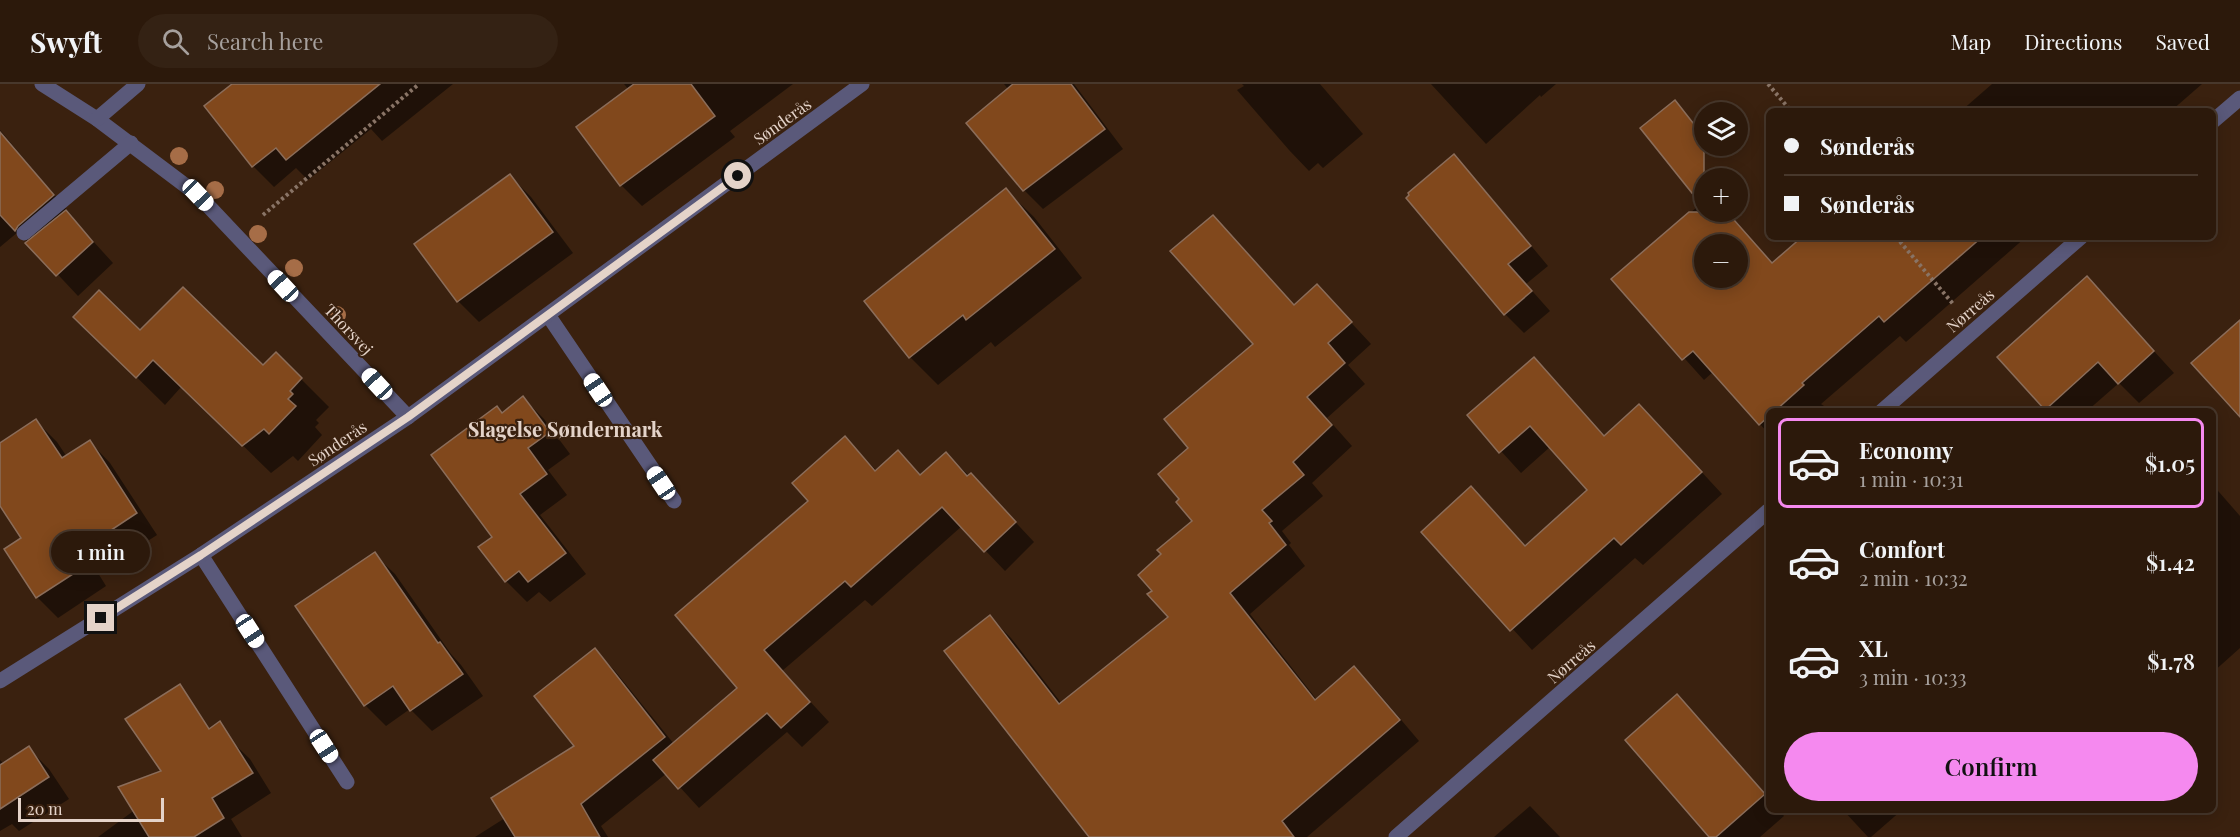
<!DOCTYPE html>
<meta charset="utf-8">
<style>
body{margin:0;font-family:"Playfair Display",serif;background:#342214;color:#f1f3f6;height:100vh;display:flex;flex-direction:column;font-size:22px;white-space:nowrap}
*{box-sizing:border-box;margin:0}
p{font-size:20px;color:#a6a09d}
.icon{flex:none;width:33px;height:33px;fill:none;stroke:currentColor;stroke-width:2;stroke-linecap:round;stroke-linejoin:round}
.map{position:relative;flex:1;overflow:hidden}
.panel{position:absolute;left:1766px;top:324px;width:450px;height:405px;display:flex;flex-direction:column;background:#2c190b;border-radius:9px;box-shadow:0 3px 15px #0003,0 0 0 2px #48382c}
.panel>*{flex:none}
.hud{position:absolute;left:1766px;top:24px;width:450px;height:132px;border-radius:9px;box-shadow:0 3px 15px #0003,0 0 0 2px #48382c;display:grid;align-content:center;height:132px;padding:0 18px;background:#2c190b}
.fabs{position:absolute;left:1694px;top:18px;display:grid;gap:12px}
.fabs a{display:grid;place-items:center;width:54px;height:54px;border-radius:50%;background:#2c190b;box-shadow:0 3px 15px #0003,0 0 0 2px #48382c;font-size:30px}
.scale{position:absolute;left:18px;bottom:15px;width:146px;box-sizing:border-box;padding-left:6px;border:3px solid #e4d3c9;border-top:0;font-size:16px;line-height:21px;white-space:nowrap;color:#e4d3c9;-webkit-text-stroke:4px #3a210f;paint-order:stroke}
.end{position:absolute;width:27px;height:27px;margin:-14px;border:8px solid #e4d3c9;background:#111;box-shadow:0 0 0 3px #111}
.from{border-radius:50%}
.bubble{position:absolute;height:42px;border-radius:21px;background:#2c190b;box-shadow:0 3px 15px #0003,0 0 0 2px #48382c;font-size:20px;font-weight:600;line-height:42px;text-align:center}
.car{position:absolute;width:18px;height:36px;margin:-18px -9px;border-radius:8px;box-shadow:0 0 4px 2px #0007;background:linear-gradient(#fff 24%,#345 0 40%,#fff 0 76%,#345 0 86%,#fff 0)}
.hud b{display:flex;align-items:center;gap:21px;height:57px;font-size:22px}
.hud b+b{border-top:2px solid #48382c}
.hud i{width:15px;height:15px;background:#f1f3f6}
ul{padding:10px 0 0;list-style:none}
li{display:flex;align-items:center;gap:18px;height:90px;margin:0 12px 9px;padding:0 6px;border:3px solid transparent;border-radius:9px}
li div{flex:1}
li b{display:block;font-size:22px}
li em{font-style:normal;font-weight:600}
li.current{border-color:#f589ef}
li>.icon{width:54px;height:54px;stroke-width:1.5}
.primary-button{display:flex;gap:12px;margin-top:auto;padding:12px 18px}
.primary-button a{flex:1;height:69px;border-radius:36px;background:#f589ef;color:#111;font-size:24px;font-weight:600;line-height:69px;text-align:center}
header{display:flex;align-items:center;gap:36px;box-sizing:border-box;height:84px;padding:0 30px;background:#2c190b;border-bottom:2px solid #48382c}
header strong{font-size:28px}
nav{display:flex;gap:33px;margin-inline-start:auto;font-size:21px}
.search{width:420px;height:54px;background:#342214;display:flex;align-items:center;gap:15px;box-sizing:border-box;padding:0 21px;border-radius:33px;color:#a6a09d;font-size:22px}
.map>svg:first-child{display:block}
.shadow{fill:#0007;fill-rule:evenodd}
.building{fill:#81481c;stroke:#8b6d5a;stroke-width:1.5;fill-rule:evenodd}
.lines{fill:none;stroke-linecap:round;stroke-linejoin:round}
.path{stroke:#897466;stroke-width:4;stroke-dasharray:3 3;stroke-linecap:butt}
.minor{stroke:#5a597a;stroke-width:15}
.tree{fill:#a66d47}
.route{stroke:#e4d3c9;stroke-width:8}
.labels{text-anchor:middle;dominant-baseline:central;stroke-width:4.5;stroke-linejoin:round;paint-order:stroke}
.street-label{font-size:16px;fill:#e4d3c9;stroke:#3a210f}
.quarter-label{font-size:20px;font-weight:bold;fill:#e4d3c9;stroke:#3a210f}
</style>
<header>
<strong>Swyft</strong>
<div class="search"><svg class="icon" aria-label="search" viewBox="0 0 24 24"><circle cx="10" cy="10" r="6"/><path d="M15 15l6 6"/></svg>Search here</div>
<nav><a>Map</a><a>Directions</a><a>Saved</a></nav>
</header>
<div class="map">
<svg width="2240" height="753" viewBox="0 0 2240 753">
<rect width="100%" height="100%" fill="#3a210f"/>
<!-- shadow -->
<g class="shadow">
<polygon points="234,0 453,0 382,57 371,45 308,96 296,84 274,103 253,82"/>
<polygon points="624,0 793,0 730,47 735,53 642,122 621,101 629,6"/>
<polygon points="1004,0 1074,0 1123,65 1043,125 1024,106 1008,5"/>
<polygon points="1242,0 1320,0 1363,50 1323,84 1318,79 1309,87 1289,66 1237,6 1244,2"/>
<polygon points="1431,0 1556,0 1541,13 1540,11 1486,60"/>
<polygon points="1992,0 2202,0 2171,27 1961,27"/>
<polygon points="0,46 73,133 72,134 113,179 78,212 18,148 0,163"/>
<polygon points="1454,72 1472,91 1548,182 1526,200 1550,227 1524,249 1505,230 1408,114"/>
<polygon points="510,92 531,113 573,169 479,238 458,217 417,161"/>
<polygon points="1006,106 1034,133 1082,194 995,263 991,258 938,301 910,273"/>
<path d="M1704,117v11h23l46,52 31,-27h60l95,24 -21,-24h88l-120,105 -6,-6 -79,68 3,2 -6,5h-50v22l-55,-61 -9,8 -91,-101zM1704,160h33v34h-33z"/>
<polygon points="1213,133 1295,222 1317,202 1371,260 1348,281 1365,300 1327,334 1352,362 1312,399 1323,412 1282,447 1291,459 1289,461 1305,482 1250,530 1317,616 1354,584 1375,605 1419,657 1307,753 1090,753 990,533 1011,554 1062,620 1170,533 1154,507 1194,437 1182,415 1191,364 1255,260"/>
<polygon points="2087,194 2174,289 2139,319 2119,299 2087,327 2048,327 1999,273"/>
<polygon points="140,248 263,283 276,270 329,323 316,336 319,339 315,343 322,351 298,377 293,372 271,389 182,302 165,321 103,260"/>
<polygon points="1534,275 1605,353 1660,343 1722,410 1643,481 1635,474 1532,566 1424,448 1471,405 1526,463 1590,406 1550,363 1521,389 1469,332"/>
<polygon points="523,314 544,335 570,370 548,386 567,411 540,431 586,490 550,518 539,508 527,518 506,497 494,453 503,330"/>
<polygon points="2028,322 2033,327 2022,327"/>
<polygon points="36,337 57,358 67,373 90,358 110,379 157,451 98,489 106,502 58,534 37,513 23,454 0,419 0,360"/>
<polygon points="845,354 877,387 921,392 946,370 990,411 1034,458 1005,487 962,442 872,522 865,516 782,587 829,638 802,663 787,648 699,724 667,689 601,742 608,753 475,753 505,734 576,662 595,566 615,587 674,660 739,604 810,417"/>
<polygon points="2212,400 2240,432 2240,564 2212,589"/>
<polygon points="374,470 395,490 451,570 461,581 483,612 432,647 410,625 386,642 365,621"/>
<polygon points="1677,612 1698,633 1768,714 1768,726 1779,726 1784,732 1760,753 1711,753"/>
<polygon points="230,656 250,675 271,709 231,735 242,753 98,753"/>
<polygon points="28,664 49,685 69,715 19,747 12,740 0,747 0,676 4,680"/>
<polygon points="1530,722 1560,753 1494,753"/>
<polygon points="1843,726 1902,726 1871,753 1868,753"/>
</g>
<!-- building -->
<g class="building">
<polygon points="232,0 380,0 286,76 276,64 252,83 204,22"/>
<polygon points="634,0 691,0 715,32 620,102 576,43"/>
<polygon points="1013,0 1071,0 1105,45 1023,107 966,39"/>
<polygon points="1675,16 1704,53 1704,124 1640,44"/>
<polygon points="0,48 54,111 18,142 15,147 0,131"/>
<polygon points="1454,70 1531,162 1508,180 1532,207 1504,231 1406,114 1409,111 1408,109"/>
<polygon points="510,90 553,148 457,218 414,160"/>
<polygon points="1006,104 1055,165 966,236 963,231 909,274 864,217"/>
<polygon points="66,126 93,158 56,192 25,159"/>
<path d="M1689,128h38l45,51 30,-26h180l-98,85 -5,-6 -77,67 2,2 -29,26h-7v6l-9,8 -66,-74 -11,9 -71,-81zM1704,160h33v34h-33z"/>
<polygon points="1213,131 1294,221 1317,200 1352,238 1328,259 1345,279 1307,313 1332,341 1293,378 1304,391 1262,426 1272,437 1269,439 1286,461 1230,509 1315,616 1354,582 1400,636 1282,737 1294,753 1089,753 944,567 990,531 1059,620 1168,533 1147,510 1152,507 1138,491 1161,470 1157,466 1192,437 1176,418 1179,415 1158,390 1188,364 1164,335 1253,260 1170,167"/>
<polygon points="2087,192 2154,267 2118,300 2098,278 2045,326 1997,273"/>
<polygon points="183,203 263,281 276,268 302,294 290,307 293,310 288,315 296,322 269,350 264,345 242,362 153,276 136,294 73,233 99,206 140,246"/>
<polygon points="2240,236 2240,333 2191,279"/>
<polygon points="1534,273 1604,352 1639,320 1702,388 1621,461 1614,454 1510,547 1421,448 1471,402 1525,462 1587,406 1530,342 1499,369 1467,331"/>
<polygon points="523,312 550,348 528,364 547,390 520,410 566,469 528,498 519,487 505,498 478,463 492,453 431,371 497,322 502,329"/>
<polygon points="36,335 62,374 90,356 137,429 78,468 87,481 36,514 4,465 21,454 0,422 0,359"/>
<polygon points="845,352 875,387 898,366 920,391 946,368 967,392 971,389 1016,438 984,468 942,423 851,503 845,497 764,566 810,618 781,644 767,629 678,705 653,676 737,604 675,531 808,417 792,399"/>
<polygon points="375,468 438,559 440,558 463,590 410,627 393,602 364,622 295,522"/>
<polygon points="595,564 665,653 581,720 600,753 515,753 491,714 574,662 534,612"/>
<polygon points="180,600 209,645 220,637 253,689 212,714 224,734 194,753 149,753 118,703 161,687 125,635"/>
<polygon points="1677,610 1765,710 1716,753 1709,753 1625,656"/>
<polygon points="29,662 49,693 0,725 0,681"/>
</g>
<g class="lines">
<!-- path -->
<g class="path">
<polyline points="1768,0 1791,27"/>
<polyline points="263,131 419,0"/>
<polyline points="1896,153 1954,221"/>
</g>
<!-- minor -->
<g class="minor">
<polyline points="42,0 97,35 198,111 408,333"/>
<polyline points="97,35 138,0"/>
<polyline points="2212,38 2240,14"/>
<polyline points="24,149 131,59"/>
<polyline points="548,231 674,417"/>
<polyline points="1882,327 2081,153"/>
<polyline points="201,471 347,698"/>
<polyline points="0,597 201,471 408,333 862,0"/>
<polyline points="1396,753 1768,427"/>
</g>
</g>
<!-- trees -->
<g class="tree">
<circle cx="179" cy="72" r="9"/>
<circle cx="215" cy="106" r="9"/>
<circle cx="258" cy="150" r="9"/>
<circle cx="294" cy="184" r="9"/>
<circle cx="337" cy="231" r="9"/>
</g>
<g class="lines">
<!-- route -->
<polyline class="route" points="101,534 201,471 408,333 738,92"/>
</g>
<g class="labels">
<!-- street labels -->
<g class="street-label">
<text transform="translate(782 37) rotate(-36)">Sønderås</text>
<text transform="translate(1970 226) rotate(-41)">Nørreås</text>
<text transform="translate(349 245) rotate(47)">Thorsvej</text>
<text transform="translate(337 359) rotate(-34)">Sønderås</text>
<text transform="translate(1571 577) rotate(-41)">Nørreås</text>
</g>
<!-- quarter labels -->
<g class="quarter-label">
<text x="565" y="344">Slagelse Søndermark</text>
</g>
</g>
</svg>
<div class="fabs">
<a><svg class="icon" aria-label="layers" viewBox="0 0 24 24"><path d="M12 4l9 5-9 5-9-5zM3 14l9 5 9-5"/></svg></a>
<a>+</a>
<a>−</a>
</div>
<div class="scale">20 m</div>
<i class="end from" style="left:738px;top:92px"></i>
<i class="end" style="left:101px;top:534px"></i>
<div class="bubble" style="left:51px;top:447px;width:99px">1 min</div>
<i class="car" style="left:198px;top:111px;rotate:136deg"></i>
<i class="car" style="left:283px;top:202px;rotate:317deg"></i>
<i class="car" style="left:377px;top:300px;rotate:317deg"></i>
<i class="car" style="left:598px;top:306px;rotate:326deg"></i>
<i class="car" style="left:661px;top:399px;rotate:326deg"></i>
<i class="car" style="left:250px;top:547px;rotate:147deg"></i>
<i class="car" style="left:324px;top:662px;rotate:147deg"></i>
<div class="hud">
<b><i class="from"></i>Sønderås</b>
<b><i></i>Sønderås</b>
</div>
<section class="panel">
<ul>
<li class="current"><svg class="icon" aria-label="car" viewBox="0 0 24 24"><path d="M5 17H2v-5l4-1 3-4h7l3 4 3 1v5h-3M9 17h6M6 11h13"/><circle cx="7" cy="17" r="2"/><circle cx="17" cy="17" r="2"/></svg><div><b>Economy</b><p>1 min · 10:31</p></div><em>$1.05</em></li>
<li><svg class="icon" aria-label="car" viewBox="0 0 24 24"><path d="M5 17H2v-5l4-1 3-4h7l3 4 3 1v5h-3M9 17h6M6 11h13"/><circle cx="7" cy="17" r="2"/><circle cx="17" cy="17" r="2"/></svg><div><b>Comfort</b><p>2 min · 10:32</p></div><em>$1.42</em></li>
<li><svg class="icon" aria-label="car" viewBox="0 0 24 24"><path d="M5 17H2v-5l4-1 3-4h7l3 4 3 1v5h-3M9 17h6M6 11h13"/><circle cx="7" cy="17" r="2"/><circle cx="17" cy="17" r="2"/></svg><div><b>XL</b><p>3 min · 10:33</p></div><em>$1.78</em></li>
</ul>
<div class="primary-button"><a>Confirm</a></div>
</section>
</div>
